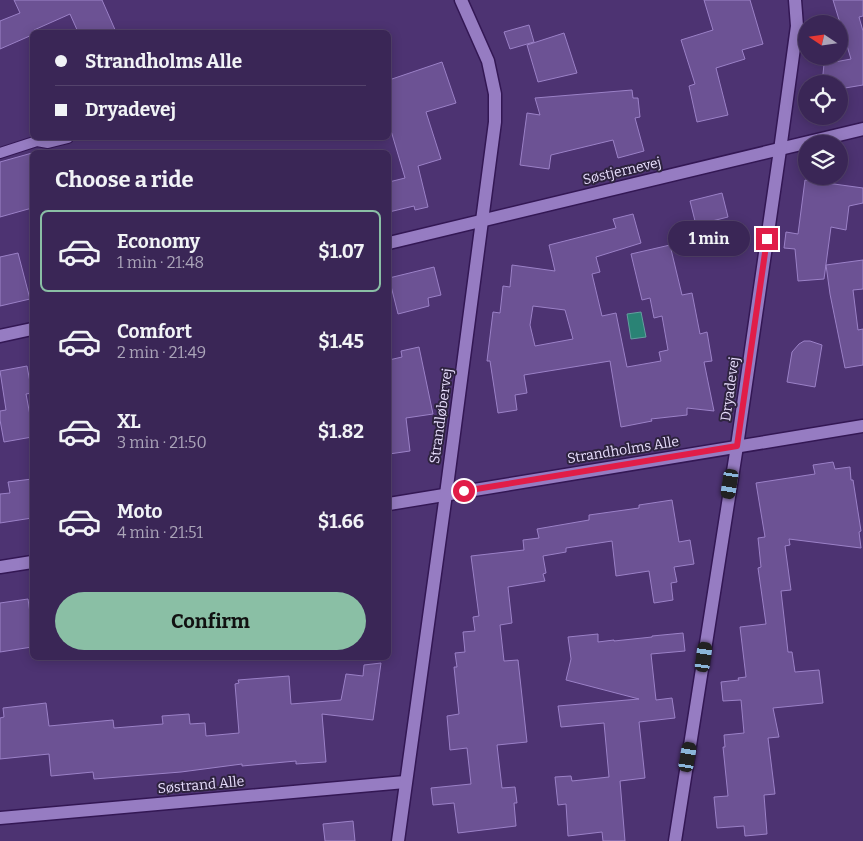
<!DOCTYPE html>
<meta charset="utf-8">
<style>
body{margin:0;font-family:Bitter,serif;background:#453260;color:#f1f3f6;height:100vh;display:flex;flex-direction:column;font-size:19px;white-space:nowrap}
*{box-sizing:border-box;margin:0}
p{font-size:16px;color:#aba5b9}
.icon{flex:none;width:28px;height:28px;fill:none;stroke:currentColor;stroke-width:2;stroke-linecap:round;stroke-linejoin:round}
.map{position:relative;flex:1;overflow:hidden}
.side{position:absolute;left:30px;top:150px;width:361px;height:510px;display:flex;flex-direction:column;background:#3a2656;border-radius:8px;box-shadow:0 2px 12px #0003,0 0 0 1px #54436c}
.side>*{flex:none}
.banner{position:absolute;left:30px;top:30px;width:361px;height:110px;border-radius:8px;box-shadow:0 2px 12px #0003,0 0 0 1px #54436c;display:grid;align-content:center;height:110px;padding:0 25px;background:#3a2656}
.needle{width:32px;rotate:283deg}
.fabs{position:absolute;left:798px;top:15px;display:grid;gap:10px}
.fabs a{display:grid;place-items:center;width:50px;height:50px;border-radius:50%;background:#3a2656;box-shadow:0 2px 12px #0003,0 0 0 1px #54436c;font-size:25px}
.end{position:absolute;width:22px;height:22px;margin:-11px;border:6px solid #e11d48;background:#fff;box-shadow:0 0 0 2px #fff}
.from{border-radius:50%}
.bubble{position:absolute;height:35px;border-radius:18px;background:#3a2656;box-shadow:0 2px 12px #0003,0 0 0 1px #54436c;font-size:16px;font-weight:700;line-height:35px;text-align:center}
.car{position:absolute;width:15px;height:30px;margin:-15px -8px;border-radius:6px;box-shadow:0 0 4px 1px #0007;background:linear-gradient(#222 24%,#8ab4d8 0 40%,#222 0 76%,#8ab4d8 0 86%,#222 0)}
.banner b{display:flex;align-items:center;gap:18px;height:48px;font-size:19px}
.banner b+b{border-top:1px solid #54436c}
.banner i{width:12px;height:12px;background:#f1f3f6}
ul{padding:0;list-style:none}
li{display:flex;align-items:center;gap:15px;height:82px;margin:0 10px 8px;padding:0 15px;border:2px solid transparent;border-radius:8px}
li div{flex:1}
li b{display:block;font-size:19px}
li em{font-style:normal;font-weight:700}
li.active{border-color:#8abfa5}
li>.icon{width:45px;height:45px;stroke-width:1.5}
h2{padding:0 25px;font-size:22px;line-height:60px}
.primary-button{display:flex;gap:10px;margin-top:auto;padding:10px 25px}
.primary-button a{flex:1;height:58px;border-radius:30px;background:#8abfa5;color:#111;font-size:20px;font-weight:700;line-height:58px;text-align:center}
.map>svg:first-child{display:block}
.water{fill:#2a8375;stroke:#639e9e}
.building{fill:#6c5294;stroke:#9b81c7;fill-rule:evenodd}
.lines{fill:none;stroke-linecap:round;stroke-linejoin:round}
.lane-casing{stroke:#331754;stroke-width:12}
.street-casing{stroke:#331754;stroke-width:15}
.lane{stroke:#967cc2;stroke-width:10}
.street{stroke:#967cc2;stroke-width:12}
.route{stroke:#e11d48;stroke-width:6}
.labels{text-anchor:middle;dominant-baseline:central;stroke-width:4;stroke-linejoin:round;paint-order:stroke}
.street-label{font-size:14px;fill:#e8defd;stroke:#2e233f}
</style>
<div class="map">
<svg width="863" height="841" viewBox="0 0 863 841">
<rect width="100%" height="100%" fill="#4d3372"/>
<!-- water -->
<polygon class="water" points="641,312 646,337 631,339 627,314"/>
<!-- building -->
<g class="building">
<polygon points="14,0 102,0 116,32 78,32 70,14 34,30 35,32 32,32 32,35 0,49 0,21 20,13"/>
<polygon points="704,0 750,0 763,44 742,50 745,59 716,68 728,115 697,122 689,86 695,84 681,40 713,30"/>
<polygon points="833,0 863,0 863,16 859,17 863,31 863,85 839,89 839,84 822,84 824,64 851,59"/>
<polygon points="529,25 534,42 510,49 504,32"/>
<polygon points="564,33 577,73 538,82 527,45"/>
<polygon points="442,62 456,103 426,112 441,159 418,166 428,207 415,210 414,206 389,212 389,182 405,178 389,124 389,80"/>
<polygon points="632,90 633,98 638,98 640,117 635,118 644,151 618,158 613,140 551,155 549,169 520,165 527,113 540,115 535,98"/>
<polygon points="32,153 32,208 0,217 0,162"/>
<polygon points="805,180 863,188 863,203 849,206 846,230 831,227 824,279 798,281 795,249 784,248 786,232 798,234"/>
<polygon points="722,193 728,217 696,225 690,201"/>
<path d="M633,214l8,29 -45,14 4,15 -8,2 10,42 14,-3 11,54 34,-6 -2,-9 9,-2 -6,-34 -8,2 -4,-20 -8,2 -11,-46 39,-9 12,50 10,-2 8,41 7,-2 5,29 -8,1 10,49 -27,-3v7l-36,4 1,2 -31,6 -11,-66 -86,14 3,18 -12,2 2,15 -19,3 -8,-52h-3l6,-49 7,1 3,-27 7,1 2,-22 43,6 -6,-26 67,-17 -3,-9zM533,306l32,4 8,29 -38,7 -5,-21z"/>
<polygon points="18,253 30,299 0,306 0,257"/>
<polygon points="863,260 863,289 853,290 858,330 863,329 863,365 845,368 830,294 826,265"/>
<polygon points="434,267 441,295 428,298 429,306 398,314 389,278"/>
<polygon points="804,341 810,341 822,345 815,387 787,382 792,352 799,344"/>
<polygon points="419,347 433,414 406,418 410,451 389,454 389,360 402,357 401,351"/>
<polygon points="27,366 32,393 26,394 32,426 32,437 4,442 0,420 0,411 6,410 0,371"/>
<polygon points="833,462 835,469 850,467 851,480 853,480 861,531 859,532 861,548 789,539 790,545 785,546 791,590 781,591 788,652 792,652 795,672 819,670 823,703 773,708 779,737 768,738 775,794 764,795 767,834 745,836 744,826 717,828 714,797 728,796 723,747 725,747 724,735 744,733 741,700 723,701 721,682 739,680 738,678 746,677 740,627 766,624 758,568 761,567 758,538 765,537 756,483 815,474 813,465"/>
<polygon points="32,479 32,518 0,523 0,494 10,493 8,482"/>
<polygon points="672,500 679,542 690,540 694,564 674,567 677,582 671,583 673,600 654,603 649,571 616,576 612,541 566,548 566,552 543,556 546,573 543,574 545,581 508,587 512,623 500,625 504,661 518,660 527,742 497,745 502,788 515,787 517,803 514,803 516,826 458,833 454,803 433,805 431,788 471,784 467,748 450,750 447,716 459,714 454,667 457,667 455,653 465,652 463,632 475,631 473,617 479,616 471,556 524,550 523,540 539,538 537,529 589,520 589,515 639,508 639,505"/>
<polygon points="28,599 32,627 32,647 0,652 0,603"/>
<polygon points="683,633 685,651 651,654 656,700 672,698 675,718 639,722 645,778 620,781 625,841 603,841 602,832 568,836 566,804 558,805 555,777 571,776 572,781 609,777 604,723 561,727 558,706 639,699 566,680 571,659 568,637 598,634 598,642 614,640 614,641 652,637 652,636"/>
<polygon points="381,663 373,720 322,714 326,762 296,764 296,761 242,766 242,764 181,772 94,779 93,772 51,776 49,754 0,759 0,718 4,717 3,708 46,703 49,726 113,720 114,728 163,724 162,716 189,714 190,724 205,723 206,736 239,733 235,684 239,683 238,680 289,676 291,704 341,700 346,674 363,676 364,665"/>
<polygon points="353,821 355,841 325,841 323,824"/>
</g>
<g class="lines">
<!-- lane casing -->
<g class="lane-casing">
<polyline id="lane" points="0,153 37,141 48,143 68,138"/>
</g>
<!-- street casing -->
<g class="street-casing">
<g id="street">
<polyline points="389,243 863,129"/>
<polyline points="0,336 32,329"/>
<polyline points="389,504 863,426"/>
<polyline points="0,567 32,562"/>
<polyline points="0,818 405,782"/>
<polyline points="398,841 446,494 495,122 495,94 488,61 461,0"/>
<polyline points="675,841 737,446 780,150 797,26 795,0"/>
</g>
</g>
<!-- lane -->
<use href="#lane" class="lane"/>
<!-- street -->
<use href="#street" class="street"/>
</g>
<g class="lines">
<!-- route -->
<polyline class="route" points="464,491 737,446 767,239"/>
</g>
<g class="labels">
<!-- street labels -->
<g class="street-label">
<text transform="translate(622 171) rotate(-13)">Søstjernevej</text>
<text transform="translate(730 389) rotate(-82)">Dryadevej</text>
<text transform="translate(441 416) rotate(-82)">Strandløbervej</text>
<text transform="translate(623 450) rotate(-9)">Strandholms Alle</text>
<text transform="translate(201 785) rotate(-5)">Søstrand Alle</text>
</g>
</g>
</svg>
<div class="fabs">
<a><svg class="needle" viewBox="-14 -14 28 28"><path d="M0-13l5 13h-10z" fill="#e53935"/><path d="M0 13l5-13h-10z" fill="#aba5b9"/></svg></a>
<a><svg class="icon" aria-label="locate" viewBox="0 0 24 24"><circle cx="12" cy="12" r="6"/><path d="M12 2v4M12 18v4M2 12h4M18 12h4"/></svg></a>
<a><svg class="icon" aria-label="layers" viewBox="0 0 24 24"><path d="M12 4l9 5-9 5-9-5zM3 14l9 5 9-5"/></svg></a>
</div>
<i class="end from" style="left:464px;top:491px"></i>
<i class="end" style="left:767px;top:239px"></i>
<div class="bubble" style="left:668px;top:221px;width:82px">1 min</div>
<i class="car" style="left:730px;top:484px;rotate:189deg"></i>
<i class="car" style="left:704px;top:657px;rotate:8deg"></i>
<i class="car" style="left:688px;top:757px;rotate:10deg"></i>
<div class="banner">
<b><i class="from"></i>Strandholms Alle</b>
<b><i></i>Dryadevej</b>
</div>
<section class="side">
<h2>Choose a ride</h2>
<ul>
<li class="active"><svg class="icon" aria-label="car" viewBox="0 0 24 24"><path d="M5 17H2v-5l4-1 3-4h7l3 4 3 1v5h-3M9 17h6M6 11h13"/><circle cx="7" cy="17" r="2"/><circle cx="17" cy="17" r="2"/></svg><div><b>Economy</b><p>1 min · 21:48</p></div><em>$1.07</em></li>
<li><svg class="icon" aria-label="car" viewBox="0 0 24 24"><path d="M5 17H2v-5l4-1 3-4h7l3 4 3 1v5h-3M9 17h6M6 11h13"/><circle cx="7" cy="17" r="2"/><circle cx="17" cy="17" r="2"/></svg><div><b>Comfort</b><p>2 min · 21:49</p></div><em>$1.45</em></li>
<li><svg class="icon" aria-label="car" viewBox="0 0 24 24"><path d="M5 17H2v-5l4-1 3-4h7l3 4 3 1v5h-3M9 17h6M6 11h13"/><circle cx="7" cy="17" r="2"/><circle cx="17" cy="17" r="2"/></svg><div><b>XL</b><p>3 min · 21:50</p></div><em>$1.82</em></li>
<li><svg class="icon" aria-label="car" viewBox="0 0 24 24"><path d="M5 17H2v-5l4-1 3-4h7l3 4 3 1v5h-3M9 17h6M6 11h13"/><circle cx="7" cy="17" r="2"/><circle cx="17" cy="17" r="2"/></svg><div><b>Moto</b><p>4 min · 21:51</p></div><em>$1.66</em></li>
</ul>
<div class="primary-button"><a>Confirm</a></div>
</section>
</div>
